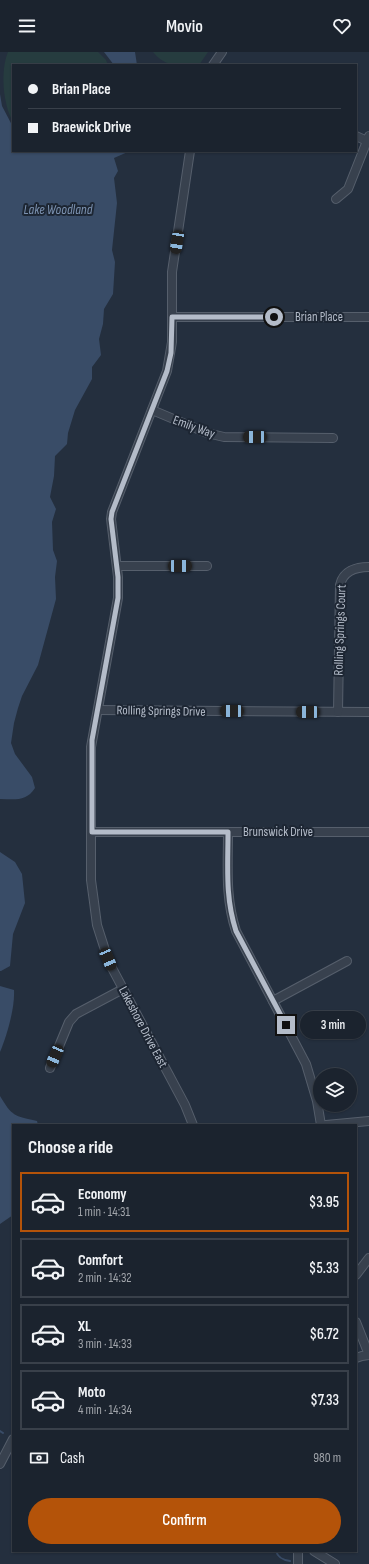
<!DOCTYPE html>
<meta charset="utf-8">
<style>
body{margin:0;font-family:"Sofia Sans Condensed",sans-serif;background:#242b36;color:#f1f3f6;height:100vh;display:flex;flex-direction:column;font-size:15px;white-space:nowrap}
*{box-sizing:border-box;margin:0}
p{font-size:13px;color:#a0a4aa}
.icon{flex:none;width:22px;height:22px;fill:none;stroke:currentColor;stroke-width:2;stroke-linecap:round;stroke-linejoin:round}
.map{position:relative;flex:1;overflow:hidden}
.sheet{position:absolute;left:12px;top:1072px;width:345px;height:428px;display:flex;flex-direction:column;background:#1b232e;border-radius:0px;box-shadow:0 1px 3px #0004,0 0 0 1px #39404a}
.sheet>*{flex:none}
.guide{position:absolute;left:12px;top:12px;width:345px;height:88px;border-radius:0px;box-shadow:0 1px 3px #0004,0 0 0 1px #39404a;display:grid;align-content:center;height:88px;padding:0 16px;background:#1b232e}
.controls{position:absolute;left:313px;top:1016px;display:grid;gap:8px}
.controls a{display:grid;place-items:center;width:44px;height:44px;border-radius:50%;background:#1b232e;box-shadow:0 1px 3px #0004,0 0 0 1px #39404a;font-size:20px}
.end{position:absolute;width:18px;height:18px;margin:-9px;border:5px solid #b4bcc9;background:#111;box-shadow:0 0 0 2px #111}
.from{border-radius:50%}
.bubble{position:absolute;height:28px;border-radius:14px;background:#1b232e;box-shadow:0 1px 3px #0004,0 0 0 1px #39404a;font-size:13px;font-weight:600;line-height:28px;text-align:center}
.car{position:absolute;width:12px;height:24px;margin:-12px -6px;border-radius:5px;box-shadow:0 0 3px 1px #0007;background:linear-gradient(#222 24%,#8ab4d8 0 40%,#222 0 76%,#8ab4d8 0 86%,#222 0)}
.guide b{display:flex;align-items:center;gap:14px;height:38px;font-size:15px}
.guide b+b{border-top:1px solid #39404a}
.guide i{width:10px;height:10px;background:#f1f3f6}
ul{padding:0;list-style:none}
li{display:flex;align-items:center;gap:12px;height:60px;margin:0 8px 6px;padding:0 8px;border:2px solid #39404a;border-radius:0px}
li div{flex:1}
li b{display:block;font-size:15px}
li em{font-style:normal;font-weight:600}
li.on{border-color:#b45309}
li>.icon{width:36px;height:36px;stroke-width:1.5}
h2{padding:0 16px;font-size:18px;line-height:48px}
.pay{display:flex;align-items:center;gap:10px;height:44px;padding:0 16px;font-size:15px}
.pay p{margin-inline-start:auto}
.button{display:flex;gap:8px;margin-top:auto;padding:8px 16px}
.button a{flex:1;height:46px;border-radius:24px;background:#b45309;color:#fff;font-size:16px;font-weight:600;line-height:46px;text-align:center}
header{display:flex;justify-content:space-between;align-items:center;height:52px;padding:0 16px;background:#1b232e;font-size:18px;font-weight:600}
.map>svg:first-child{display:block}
.green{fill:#263c3f}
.water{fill:#394c67}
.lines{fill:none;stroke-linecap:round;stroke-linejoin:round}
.stream{stroke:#394c67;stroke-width:2}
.minor-casing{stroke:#565f6c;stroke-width:10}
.minor{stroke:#38414e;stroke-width:8}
.route{stroke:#b4bcc9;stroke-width:5}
.labels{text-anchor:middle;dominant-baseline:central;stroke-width:4;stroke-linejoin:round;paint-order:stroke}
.street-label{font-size:13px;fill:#b4bcc9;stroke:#1d2633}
.water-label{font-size:14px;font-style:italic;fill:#7c92b1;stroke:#1d2633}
</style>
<header><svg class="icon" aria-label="menu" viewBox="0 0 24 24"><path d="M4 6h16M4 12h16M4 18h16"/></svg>Movio<svg class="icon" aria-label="heart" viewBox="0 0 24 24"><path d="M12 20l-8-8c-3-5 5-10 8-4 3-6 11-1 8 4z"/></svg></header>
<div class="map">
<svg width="369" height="1512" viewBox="0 0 369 1512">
<rect width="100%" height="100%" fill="#242f3e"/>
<!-- green -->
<g class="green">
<path d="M8,0h90l8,8 2,5h-95v57c-10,-18 -13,-51 -5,-70z"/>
<path d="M153,0h55l-9,13c-19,0 -32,4 -46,-13z"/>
</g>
<!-- water -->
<g class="water">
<polygon points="104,0 135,0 137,13 114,13"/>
<path d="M0,42l2,12 11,21v24h117l-16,7 4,13 -4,7 3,25 -5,47 3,12 -2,32 -9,15 -1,15 -4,15 2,16 -9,12v12l-17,31 -7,23 -1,11 -12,12 -1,20 -4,21 6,12 -4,13 1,28 4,11 -2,16 1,22 -18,66 -16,31 -4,12 -4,15 -3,20 4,11 17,23 3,11c-9,14 -20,11 -35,11z"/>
<polygon points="0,800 15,810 22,822 25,851 13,882 10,914 1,919 0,919"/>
<path d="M0,934l14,4c1,18 -7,45 -14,62z"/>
<path d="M0,1044c12,20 14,20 37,25l1,4h-25v90l-13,9z"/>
</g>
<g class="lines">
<!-- stream -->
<g class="stream">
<polyline points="0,1379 3,1381"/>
<path d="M276,1499c2,7 7,9 14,10"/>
</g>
<!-- minor casing -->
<g class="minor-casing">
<g id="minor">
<polyline points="213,13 222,0"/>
<polyline points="356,84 367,89"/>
<polyline points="190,99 172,220 172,290 167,319 112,460 111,467 118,525 118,546 91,695 91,828 94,850 97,873 105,898 112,916 185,1053 193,1073"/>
<polyline points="336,147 348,137 369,84"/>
<polyline points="172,265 369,265"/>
<polyline points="152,358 207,381 224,385 333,386"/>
<polyline points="117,514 207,514"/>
<polyline points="98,658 369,660"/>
<path d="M338,660l2,-127c3,-14 16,-18 29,-18"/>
<polyline points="92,780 369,780"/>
<path d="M228,780c0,35 -3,65 8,99l70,133 11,37 4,24"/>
<polyline points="273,949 347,909"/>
<polyline points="50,1016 69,970 76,962 123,937"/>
<polyline points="326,1073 369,1069"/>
<polyline points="356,1223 369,1206"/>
<polyline points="356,1270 369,1303"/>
<polyline points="356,1306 362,1304 369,1303"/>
<polyline points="0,1412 13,1387"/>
<polyline points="298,1499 298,1512"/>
<polyline points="314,1499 335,1512"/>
</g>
</g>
<!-- minor -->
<use href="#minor" class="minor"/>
</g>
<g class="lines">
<!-- route -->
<path class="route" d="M274,265h-102l-1,36 -4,18 -55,141 -1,7 7,58v21l-26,142v92h136c0,35 -3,65 8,99l50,94"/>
</g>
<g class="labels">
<!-- street labels -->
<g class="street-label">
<text x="319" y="265">Brian Place</text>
<text transform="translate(194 375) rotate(20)">Emily Way</text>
<text transform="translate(340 578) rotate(-88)">Rolling Springs Court</text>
<text transform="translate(161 659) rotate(1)">Rolling Springs Drive</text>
<text x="278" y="780">Brunswick Drive</text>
<text transform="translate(143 975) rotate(62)">Lakeshore Drive East</text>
</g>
<!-- water labels -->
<g class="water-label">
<text x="58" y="157">Lake Woodland</text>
</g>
</g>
</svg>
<div class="controls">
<a><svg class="icon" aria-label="layers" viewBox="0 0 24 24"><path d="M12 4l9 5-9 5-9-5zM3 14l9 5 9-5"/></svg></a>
</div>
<i class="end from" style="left:274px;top:265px"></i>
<i class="end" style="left:286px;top:973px"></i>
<div class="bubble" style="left:300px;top:959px;width:66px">3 min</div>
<i class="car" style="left:177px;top:190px;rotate:189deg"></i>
<i class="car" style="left:255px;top:385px;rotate:270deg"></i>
<i class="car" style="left:180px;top:514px;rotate:90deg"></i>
<i class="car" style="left:232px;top:659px;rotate:271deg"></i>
<i class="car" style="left:308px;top:660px;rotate:271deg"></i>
<i class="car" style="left:108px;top:907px;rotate:157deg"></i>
<i class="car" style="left:55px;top:1004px;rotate:203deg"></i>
<div class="guide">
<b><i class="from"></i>Brian Place</b>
<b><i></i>Braewick Drive</b>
</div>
<section class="sheet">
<h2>Choose a ride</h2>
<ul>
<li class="on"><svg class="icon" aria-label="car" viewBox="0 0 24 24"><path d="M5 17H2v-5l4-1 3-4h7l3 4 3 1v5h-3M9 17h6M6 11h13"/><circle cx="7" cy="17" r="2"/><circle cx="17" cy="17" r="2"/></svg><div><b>Economy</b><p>1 min · 14:31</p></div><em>$3.95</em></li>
<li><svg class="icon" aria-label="car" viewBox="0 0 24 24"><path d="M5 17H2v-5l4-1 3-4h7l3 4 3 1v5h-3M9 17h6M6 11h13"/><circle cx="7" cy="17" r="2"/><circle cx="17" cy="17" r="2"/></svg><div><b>Comfort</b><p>2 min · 14:32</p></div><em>$5.33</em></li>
<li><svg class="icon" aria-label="car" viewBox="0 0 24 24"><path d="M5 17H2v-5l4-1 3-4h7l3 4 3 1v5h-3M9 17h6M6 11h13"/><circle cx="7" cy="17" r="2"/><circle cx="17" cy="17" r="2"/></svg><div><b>XL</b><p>3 min · 14:33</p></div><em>$6.72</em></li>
<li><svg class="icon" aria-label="car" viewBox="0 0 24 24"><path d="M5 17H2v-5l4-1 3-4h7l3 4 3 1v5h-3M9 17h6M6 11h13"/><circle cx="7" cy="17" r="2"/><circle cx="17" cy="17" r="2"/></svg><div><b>Moto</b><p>4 min · 14:34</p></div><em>$7.33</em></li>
</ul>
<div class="pay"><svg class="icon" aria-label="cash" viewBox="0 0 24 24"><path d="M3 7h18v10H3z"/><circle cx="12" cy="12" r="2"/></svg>Cash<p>980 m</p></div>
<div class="button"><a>Confirm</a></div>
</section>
</div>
